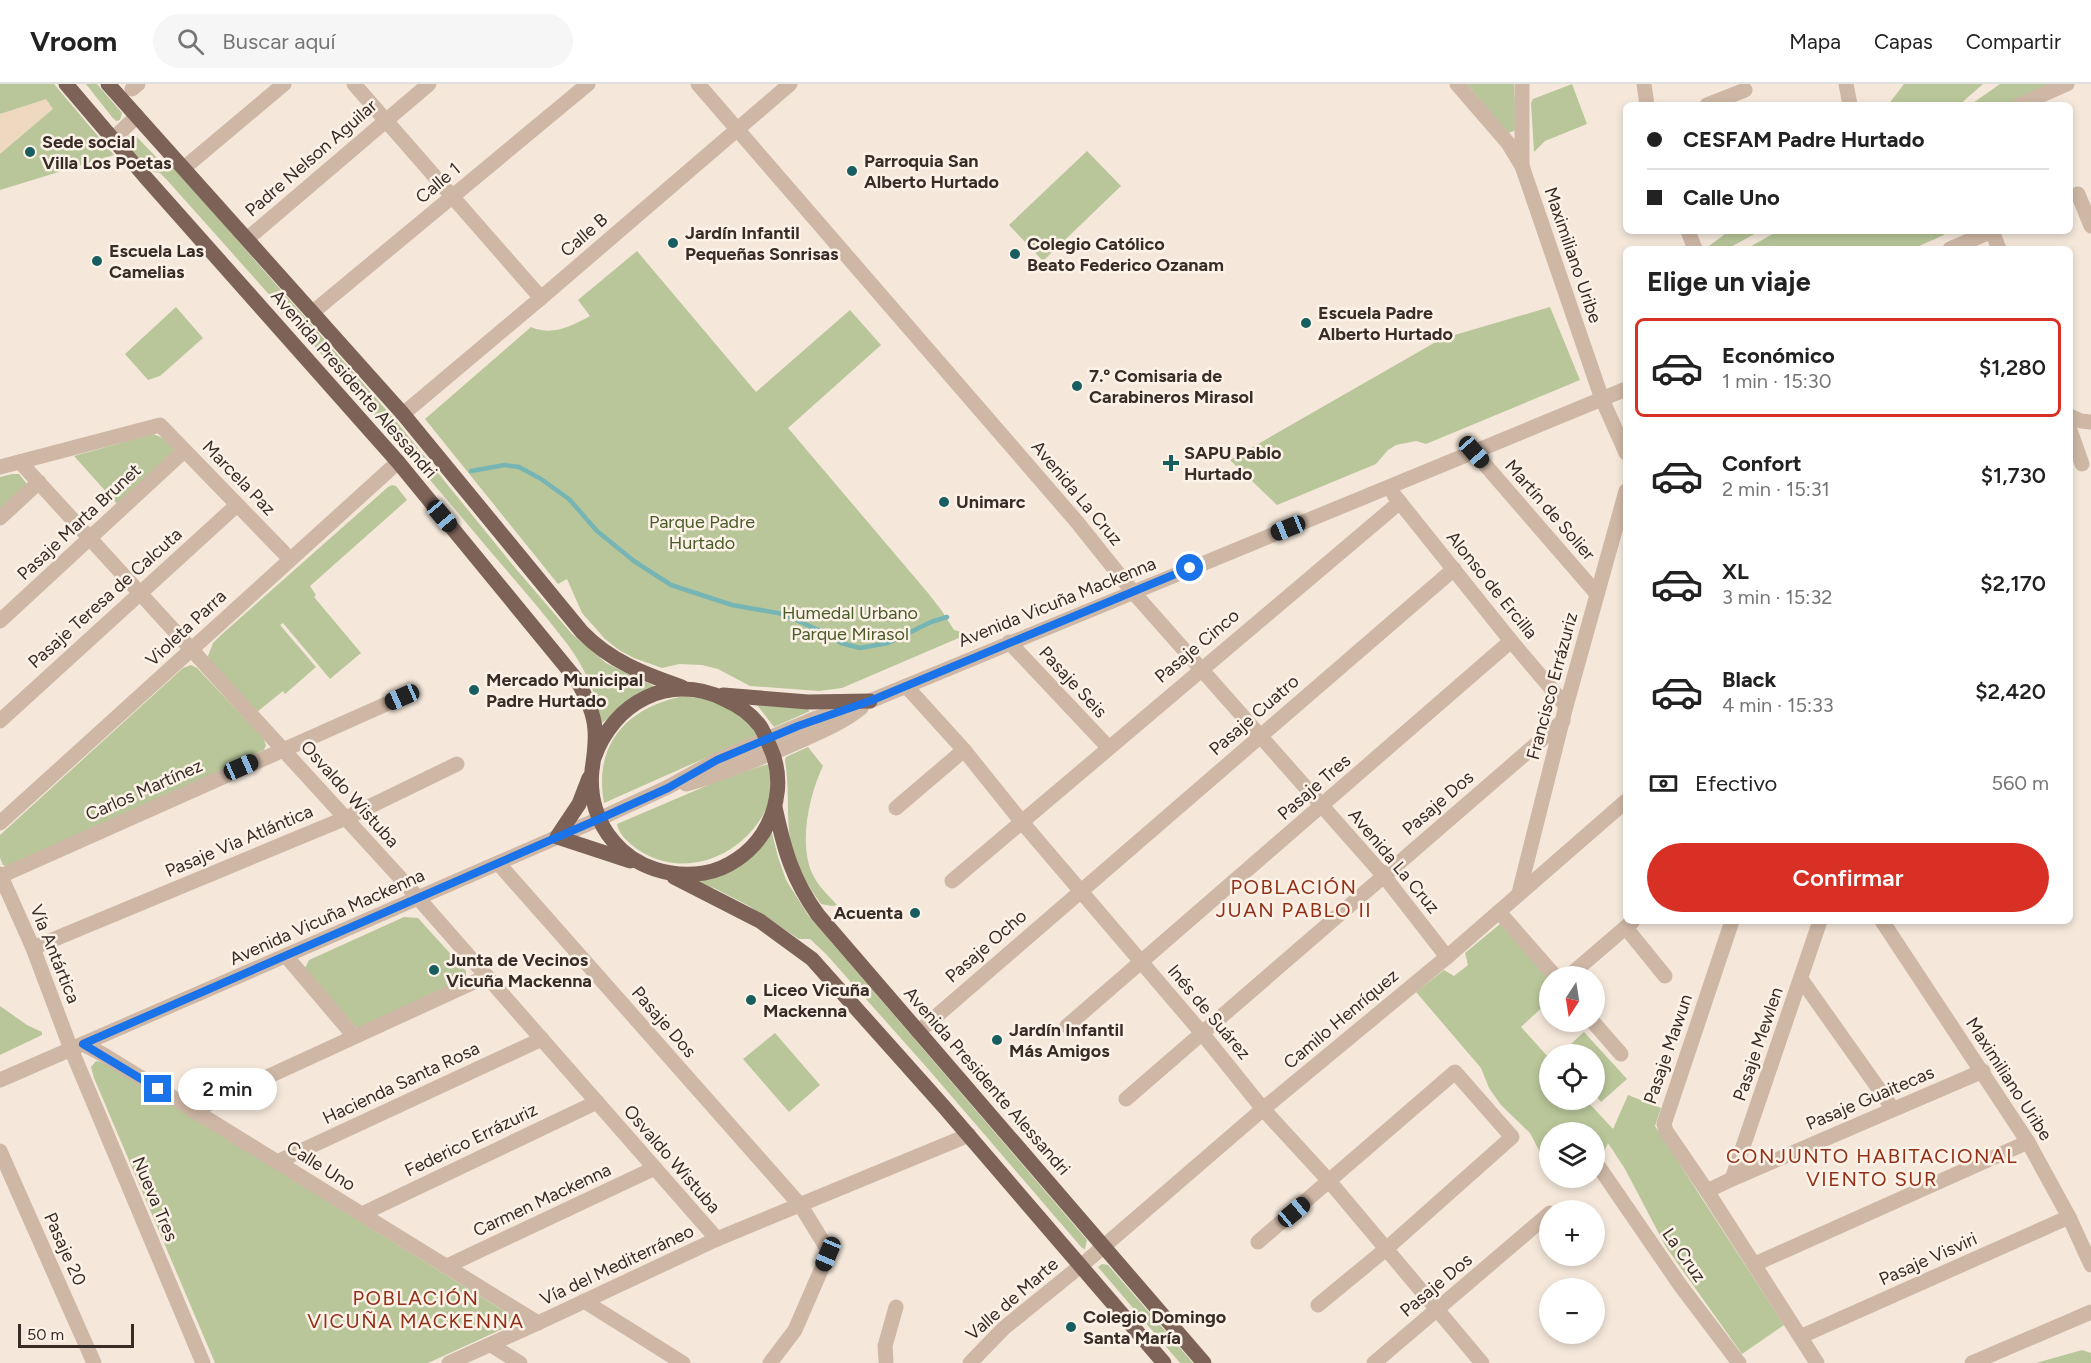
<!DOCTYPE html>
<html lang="es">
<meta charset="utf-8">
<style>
body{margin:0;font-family:Figtree,sans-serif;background:#f6f6f6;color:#222;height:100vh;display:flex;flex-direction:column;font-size:22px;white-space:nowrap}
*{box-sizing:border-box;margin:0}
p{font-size:20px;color:#767676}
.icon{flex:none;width:33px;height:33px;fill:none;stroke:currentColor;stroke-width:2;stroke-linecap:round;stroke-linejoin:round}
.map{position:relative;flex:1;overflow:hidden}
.sheet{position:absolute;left:1623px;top:162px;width:450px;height:678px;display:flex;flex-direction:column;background:#fff;border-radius:9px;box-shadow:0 3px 9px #0003}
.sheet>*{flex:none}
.guide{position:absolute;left:1623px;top:18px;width:450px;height:132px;border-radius:9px;box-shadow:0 3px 9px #0003;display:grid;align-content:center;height:132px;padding:0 24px;background:#fff}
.needle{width:39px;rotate:192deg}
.fabs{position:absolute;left:1539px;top:882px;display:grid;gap:12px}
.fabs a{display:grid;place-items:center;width:66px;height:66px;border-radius:50%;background:#fff;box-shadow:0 3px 9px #0003;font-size:30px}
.scale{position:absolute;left:18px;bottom:15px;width:116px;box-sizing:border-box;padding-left:6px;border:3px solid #392c27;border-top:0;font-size:16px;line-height:21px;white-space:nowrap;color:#392c27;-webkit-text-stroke:4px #fcf2e8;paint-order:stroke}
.end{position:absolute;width:27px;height:27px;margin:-14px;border:8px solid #1a73e8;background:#fff;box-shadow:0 0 0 3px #fff}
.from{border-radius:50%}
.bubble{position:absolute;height:42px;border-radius:21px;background:#fff;box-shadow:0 3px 9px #0003;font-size:20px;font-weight:600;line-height:42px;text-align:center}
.car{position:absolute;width:18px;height:36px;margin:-18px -9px;border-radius:8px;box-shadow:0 0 4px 2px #0007;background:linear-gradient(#222 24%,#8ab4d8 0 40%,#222 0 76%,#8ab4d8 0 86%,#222 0)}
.guide b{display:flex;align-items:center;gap:21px;height:57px;font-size:22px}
.guide b+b{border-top:2px solid #e0e0e0}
.guide i{width:15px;height:15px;background:#222}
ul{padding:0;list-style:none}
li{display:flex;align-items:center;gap:18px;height:99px;margin:0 12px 9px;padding:0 12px;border:3px solid transparent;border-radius:9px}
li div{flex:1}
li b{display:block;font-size:22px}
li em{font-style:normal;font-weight:600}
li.current{border-color:#d93025}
li>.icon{width:54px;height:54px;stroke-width:1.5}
h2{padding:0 24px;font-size:27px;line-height:72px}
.pay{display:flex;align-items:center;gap:15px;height:66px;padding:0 24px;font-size:22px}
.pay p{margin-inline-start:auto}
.cta{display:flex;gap:12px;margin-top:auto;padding:12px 24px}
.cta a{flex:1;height:69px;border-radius:36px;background:#d93025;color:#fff;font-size:24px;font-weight:600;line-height:69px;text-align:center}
header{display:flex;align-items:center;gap:36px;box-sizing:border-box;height:84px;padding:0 30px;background:#fff;border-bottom:2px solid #e0e0e0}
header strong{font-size:28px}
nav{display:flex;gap:33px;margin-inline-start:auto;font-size:21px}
.search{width:420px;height:54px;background:#f6f6f6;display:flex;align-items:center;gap:15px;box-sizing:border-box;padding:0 21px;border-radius:33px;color:#767676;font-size:22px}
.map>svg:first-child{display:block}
.green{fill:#b8c699}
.plaza{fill:#eed8c0}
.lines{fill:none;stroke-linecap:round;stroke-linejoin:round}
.stream{stroke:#77b5b5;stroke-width:4.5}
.minor{stroke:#ceb7a5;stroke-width:15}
.major{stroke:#7d6257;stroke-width:15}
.route{stroke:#1a73e8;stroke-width:8}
.poi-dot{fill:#185e60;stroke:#fcf2e8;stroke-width:2}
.labels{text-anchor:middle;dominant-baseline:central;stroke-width:5;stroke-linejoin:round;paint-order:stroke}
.poi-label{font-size:18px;font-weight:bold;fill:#392c27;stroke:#fcf2e8;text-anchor:start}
.street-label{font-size:18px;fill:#392c27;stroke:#fcf2e8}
.park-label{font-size:18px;fill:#4a5b28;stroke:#fcf2e8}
.neighbourhood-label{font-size:20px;letter-spacing:1.5px;fill:#923017;stroke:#fcf2e8}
</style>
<header>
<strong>Vroom</strong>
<div class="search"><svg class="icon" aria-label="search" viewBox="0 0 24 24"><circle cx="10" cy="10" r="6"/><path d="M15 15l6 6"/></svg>Buscar aquí</div>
<nav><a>Mapa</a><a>Capas</a><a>Compartir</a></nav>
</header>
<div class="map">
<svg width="2091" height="1279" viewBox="0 0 2091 1279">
<rect width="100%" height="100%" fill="#f5e8db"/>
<!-- green -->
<g class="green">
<polygon points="0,0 54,0 114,71 0,106"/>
<polygon points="86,0 97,0 122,29 120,36 116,37 112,33"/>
<polygon points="1467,0 1514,0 1516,43 1514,47 1508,49"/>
<polygon points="1572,0 1587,40 1545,57 1534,68 1531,19 1533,15"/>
<polygon points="1904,0 1983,0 1959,21 1888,21"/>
<polygon points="2000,0 2054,0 2006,21 1970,21"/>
<path d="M134,50l23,24 11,5 6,5 221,252 121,149 56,65 34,29 50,24 -19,7 -36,30c-2,-27 -17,-57 -33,-79 -31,-41 -66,-79 -99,-119 -98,-117 -200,-232 -302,-346l-7,-7 -8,-2 -26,-27 3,-9z"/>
<polygon points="1087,67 1121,102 1043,177 1009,141"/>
<polygon points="1729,147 1760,147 1727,165 1705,165"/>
<polygon points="1778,147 1942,147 1944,151 1912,165 1746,165"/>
<path d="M637,167l119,141 94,-82 31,35 -93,83 140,165 14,18 12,19 14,4 -126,54 -23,3 -69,-5 -32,-17 -16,-4 -23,-1 -17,4 -28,-10 -15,-8 -14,-11 -23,-26 -15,-34 -9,5 -133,-165 106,-92c21,9 39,0 59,-11l-12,-16z"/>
<polygon points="176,223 203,254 160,292 148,296 125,270"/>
<polygon points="1550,223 1580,296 1426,360 1416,357 1396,361 1388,366 1376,380 1277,421 1230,376 1441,255"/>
<polygon points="153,350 163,354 175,367 118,421 74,372"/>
<polygon points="12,390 19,390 27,400 0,428 0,393"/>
<polygon points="392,401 396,402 407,416 310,502 316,511 314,513 361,569 330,595 283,539 280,541 316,583 285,610 283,607 257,628 212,580 208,572 213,559 221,551 388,403"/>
<polygon points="191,581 197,584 263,654 266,661 264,666 12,784 3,781 0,774 0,751 183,584"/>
<path d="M684,612l29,4 35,20 9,15 -153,68c-11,-60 24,-96 80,-107z"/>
<polygon points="757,621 807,625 810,627 774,643"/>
<path d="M808,663l15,19c-14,29 -25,79 -10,109 5,11 16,21 24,30l-5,1 -11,-2c-16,-22 -29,-45 -32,-73 -2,-24 0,-47 -4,-71l1,-3z"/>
<path d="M768,680c6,15 3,35 -4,49 -25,47 -87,68 -131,33 -7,-6 -14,-12 -16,-22l103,-44z"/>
<polygon points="772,749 778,773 786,796 808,831 1081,1149 1087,1156 1085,1165 1082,1164 929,986 826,870 810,855 799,855 749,822 714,804 695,798"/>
<polygon points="404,833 418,834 466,887 466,894 362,944 356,943 305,884 309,876"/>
<polygon points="1500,840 1549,895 1549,917 1521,943 1549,974 1550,1016 1586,1016 1613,1045 1628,1011 1661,1024 1655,1042 1784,1241 1742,1270 1666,1163 1625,1085 1608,1059 1605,1066 1595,1078 1594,1048 1550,1048 1549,1086 1530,1049 1501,1021 1489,1004 1481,984 1416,908 1444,886 1454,892 1468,881 1465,869"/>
<polygon points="0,922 27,941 42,948 42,951 0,971"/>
<polygon points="1584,948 1627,995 1601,1018 1595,1010 1594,970 1560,970"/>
<polygon points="775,949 820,1001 789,1028 743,975"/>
<polygon points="96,977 103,978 520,1237 428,1279 215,1279 94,994 91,983"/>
<polygon points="1102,1180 1108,1181 1193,1279 1180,1279 1098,1183"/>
<polygon points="2082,1266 2091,1269 2091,1279 2036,1279"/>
</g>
<!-- plaza -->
<polygon class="plaza" points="46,15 53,25 0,70 0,30"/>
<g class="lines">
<!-- stream -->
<polyline class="stream" points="471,387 505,381 519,383 541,395 569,415 597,447 634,477 671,501 732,521 783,530 823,548 841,559 860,564 888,559 931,538 947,533"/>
<!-- minor -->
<g class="minor">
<polyline points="354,0 541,214"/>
<polyline points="698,0 1077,438 1133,508 1384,792 1447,873"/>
<polyline points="1457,0 1508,59 1522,82 1602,315 1626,369"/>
<polyline points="1522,0 1522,82"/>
<polyline points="1644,0 1647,21"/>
<polyline points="1846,0 1850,21"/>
<polyline points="132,5 138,0"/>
<polyline points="1707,21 1745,6"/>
<polyline points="2019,21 2067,0"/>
<polyline points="113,55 137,32"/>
<polyline points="184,84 284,0"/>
<polyline points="2078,110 2091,142"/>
<polyline points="1688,147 1695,165"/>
<polyline points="1992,147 1999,165"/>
<polyline points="247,155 429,0"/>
<polyline points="1950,165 1992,147"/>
<polyline points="313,228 588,0"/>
<polyline points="403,330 541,214 790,0"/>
<polyline points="2070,332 2081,337 2091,338"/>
<polyline points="2070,346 2082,380"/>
<polyline points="1474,368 1597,510"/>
<polyline points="20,378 404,798 717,1155"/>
<polyline points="0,383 160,341 290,475"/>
<polyline points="1394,411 1511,557 1566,622"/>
<polyline points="0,434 39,398"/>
<polyline points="0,537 184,367"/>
<polyline points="1009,558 1108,663"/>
<polyline points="906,602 964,666 1021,737 1201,948 1263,1025 1330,1098 1482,1279"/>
<polyline points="0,637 237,421"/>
<path d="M686,700c36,-10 70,-24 105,-39 24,-11 49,-20 70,-37"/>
<polyline points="896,724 964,666"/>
<polyline points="0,739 398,378"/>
<polyline points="498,779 801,1122 828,1166 828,1170 795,1246 770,1279"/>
<polyline points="0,790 33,864 71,965 203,1279"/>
<polyline points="1,792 402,613"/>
<polyline points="952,797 1400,418"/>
<polyline points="1519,809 1566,622 1626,407"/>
<polyline points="1499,828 1555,892"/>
<polyline points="1732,837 1664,1040 1666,1047 1707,1107 1817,1279"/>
<polyline points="1882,837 2028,1058 2069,1133 2091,1181"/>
<polyline points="1626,844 1665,892"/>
<polyline points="33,864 346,734 457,680"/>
<polyline points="286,872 354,952"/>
<polyline points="1569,892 1633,837"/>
<polyline points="1801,895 1893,1025"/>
<polyline points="1593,938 1621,970"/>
<polyline points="1067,942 1511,557"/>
<polyline points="918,948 1454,485"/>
<polyline points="83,960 104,971 538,1239"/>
<polyline points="0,996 599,735 668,703 717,676 814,635 870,617 1626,305"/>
<polyline points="1126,1015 1563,637"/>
<polyline points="193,1027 487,892"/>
<polyline points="0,1067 94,1279"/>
<polyline points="277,1078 542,955"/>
<polyline points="1599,1083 1680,1201 1739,1279"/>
<polyline points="1732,1095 1820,837"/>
<polyline points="1707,1107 1732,1095 1983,987"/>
<polyline points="362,1130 597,1018"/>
<polyline points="1258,1158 1455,988 1512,1053 1386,1165 1318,1221"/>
<polyline points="1755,1180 2028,1058"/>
<polyline points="447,1182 655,1084"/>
<polyline points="584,1217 683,1279"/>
<polyline points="1802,1252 2069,1133"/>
<polyline points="491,1261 520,1279"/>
<polyline points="886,1277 885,1262 896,1223"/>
<polyline points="449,1279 538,1239 717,1155 969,1051"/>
<polyline points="970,1279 1004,1244 1089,1175 1263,1025 1447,873 1626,717"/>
<polyline points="1374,1279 1550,1129"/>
<polyline points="1972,1279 2091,1228"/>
</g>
<!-- major -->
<g class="major">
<path d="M66,0l81,95 251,283 178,217c9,15 18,33 19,51 1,13 -1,27 -3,40 -3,26 5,53 22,72 22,26 57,36 90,31 24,-4 46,-20 59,-40 16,-26 20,-58 7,-86 -3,-7 -6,-15 -10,-21 -9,-12 -22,-21 -36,-27 -55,-27 -111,4 -130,59"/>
<path d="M108,0l295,330 179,218c28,29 62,42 100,55"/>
<polyline points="723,611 808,618 870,617"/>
<polyline points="589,694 579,720 557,753 630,777"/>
<path d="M775,723c9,42 17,72 43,108l386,448"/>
<polyline points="674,793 760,837 812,875 945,1024 1164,1279"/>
</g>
</g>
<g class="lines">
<!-- route -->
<polyline class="route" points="158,1005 83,960 599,735 668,704 717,676 798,642 870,617 1190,484"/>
</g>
<!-- markers -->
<g class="poi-dot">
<circle cx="30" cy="68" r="6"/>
<circle cx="852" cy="87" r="6"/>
<circle cx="673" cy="159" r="6"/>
<circle cx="1015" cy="170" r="6"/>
<circle cx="97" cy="177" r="6"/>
<circle cx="1306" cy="239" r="6"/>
<circle cx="1077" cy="302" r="6"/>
<path d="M1168 370h6v6h6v6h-6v6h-6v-6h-6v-6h6z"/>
<circle cx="944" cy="418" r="6"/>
<circle cx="474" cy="606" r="6"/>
<circle cx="915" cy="829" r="6"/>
<circle cx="434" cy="886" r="6"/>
<circle cx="751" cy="916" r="6"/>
<circle cx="997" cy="956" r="6"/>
<circle cx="1071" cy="1243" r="6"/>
</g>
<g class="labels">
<!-- poi labels -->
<g class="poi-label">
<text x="42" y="58">Sede social<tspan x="42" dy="21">Villa Los Poetas</tspan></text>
<text x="864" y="77">Parroquia San<tspan x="864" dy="21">Alberto Hurtado</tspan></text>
<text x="685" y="149">Jardín Infantil<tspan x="685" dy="21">Pequeñas Sonrisas</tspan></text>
<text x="1027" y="160">Colegio Católico<tspan x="1027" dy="21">Beato Federico Ozanam</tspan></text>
<text x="109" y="167">Escuela Las<tspan x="109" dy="21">Camelias</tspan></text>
<text x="1318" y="229">Escuela Padre<tspan x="1318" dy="21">Alberto Hurtado</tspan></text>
<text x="1089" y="292">7.º Comisaria de<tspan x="1089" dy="21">Carabineros Mirasol</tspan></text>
<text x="1184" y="369">SAPU Pablo<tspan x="1184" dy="21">Hurtado</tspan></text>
<text x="956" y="418">Unimarc</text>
<text x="486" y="596">Mercado Municipal<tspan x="486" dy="21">Padre Hurtado</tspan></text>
<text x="903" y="829" text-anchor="end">Acuenta</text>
<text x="446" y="876">Junta de Vecinos<tspan x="446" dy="21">Vicuña Mackenna</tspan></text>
<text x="763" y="906">Liceo Vicuña<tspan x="763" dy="21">Mackenna</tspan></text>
<text x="1009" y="946">Jardín Infantil<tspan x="1009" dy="21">Más Amigos</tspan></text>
<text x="1083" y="1233">Colegio Domingo<tspan x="1083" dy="21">Santa María</tspan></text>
</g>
<!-- street labels -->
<g class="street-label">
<text transform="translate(311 74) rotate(-41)">Padre Nelson Aguilar</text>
<text transform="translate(438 99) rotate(-40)">Calle 1</text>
<text transform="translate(584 151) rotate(-41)">Calle B</text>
<text transform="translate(1573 171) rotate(71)">Maximiliano Uribe</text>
<text transform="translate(354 300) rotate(49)">Avenida Presidente Alessandri</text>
<text transform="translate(239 394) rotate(46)">Marcela Paz</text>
<text transform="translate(1077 409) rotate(50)">Avenida La Cruz</text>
<text transform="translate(1550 426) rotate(49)">Martín de Solier</text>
<text transform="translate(79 438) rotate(-43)">Pasaje Marta Brunet</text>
<text transform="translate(1492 501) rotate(51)">Alonso de Ercilla</text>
<text transform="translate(105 514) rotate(-42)">Pasaje Teresa de Calcuta</text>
<text transform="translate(1057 518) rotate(-22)">Avenida Vicuña Mackenna</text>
<text transform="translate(186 544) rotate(-43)">Violeta Parra</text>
<text transform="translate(1197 562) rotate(-40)">Pasaje Cinco</text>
<text transform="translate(1073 598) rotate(47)">Pasaje Seis</text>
<text transform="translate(1552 602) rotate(-75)">Francisco Errázuriz</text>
<text transform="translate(1254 631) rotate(-41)">Pasaje Cuatro</text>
<text transform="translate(1314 703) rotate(-41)">Pasaje Tres</text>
<text transform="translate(144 706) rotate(-24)">Carlos Martínez</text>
<text transform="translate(350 710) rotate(48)">Osvaldo Wistuba</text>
<text transform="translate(1438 719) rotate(-41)">Pasaje Dos</text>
<text transform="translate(239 757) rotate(-23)">Pasaje Via Atlántica</text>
<text transform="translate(1394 777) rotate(50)">Avenida La Cruz</text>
<text transform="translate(327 833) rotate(-24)">Avenida Vicuña Mackenna</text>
<text transform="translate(986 862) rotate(-41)">Pasaje Ocho</text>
<text transform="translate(55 870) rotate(68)">Vía Antártica</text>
<text transform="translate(1209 928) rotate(50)">Inés de Suárez</text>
<text transform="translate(1341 935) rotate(-40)">Camilo Henríquez</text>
<text transform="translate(664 938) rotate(49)">Pasaje Dos</text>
<text transform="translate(1758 960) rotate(-71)">Pasaje Mewlen</text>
<text transform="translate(1668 965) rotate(-71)">Pasaje Mawun</text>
<text transform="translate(2009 995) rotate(57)">Maximiliano Uribe</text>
<text transform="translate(987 997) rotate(49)">Avenida Presidente Alessandri</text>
<text transform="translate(401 999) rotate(-25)">Hacienda Santa Rosa</text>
<text transform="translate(1870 1014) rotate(-23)">Pasaje Guaitecas</text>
<text transform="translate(471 1056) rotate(-26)">Federico Errázuriz</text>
<text transform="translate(672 1075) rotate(49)">Osvaldo Wistuba</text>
<text transform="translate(321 1082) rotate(32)">Calle Uno</text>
<text transform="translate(155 1115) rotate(67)">Nueva Tres</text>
<text transform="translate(542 1116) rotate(-25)">Carmen Mackenna</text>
<text transform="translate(65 1165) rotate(66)">Pasaje 20</text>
<text transform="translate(1684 1171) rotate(55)">La Cruz</text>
<text transform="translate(1928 1175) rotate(-24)">Pasaje Visviri</text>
<text transform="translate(617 1181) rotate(-25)">Vía del Mediterráneo</text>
<text transform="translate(1436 1201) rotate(-40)">Pasaje Dos</text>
<text transform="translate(1012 1215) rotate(-41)">Valle de Marte</text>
</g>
<!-- park labels -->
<g class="park-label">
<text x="702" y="438">Parque Padre<tspan x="702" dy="21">Hurtado</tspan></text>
<text x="850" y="529">Humedal Urbano<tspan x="850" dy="21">Parque Mirasol</tspan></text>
</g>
<!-- neighbourhood labels -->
<g class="neighbourhood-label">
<text x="1294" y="803">POBLACIÓN<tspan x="1294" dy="23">JUAN PABLO II</tspan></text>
<text x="1872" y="1072">CONJUNTO HABITACIONAL<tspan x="1872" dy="23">VIENTO SUR</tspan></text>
<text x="416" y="1214">POBLACIÓN<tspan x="416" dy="23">VICUÑA MACKENNA</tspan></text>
</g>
</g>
</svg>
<div class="fabs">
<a><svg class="needle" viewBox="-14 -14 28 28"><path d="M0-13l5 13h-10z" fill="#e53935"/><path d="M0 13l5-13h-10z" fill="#767676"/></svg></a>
<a><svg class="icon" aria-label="locate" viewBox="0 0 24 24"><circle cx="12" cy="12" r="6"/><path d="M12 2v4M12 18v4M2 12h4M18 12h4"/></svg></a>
<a><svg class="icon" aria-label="layers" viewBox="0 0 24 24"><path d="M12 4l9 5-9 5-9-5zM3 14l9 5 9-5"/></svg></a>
<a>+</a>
<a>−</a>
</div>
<div class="scale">50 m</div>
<i class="end from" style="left:1190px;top:484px"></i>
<i class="end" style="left:158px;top:1005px"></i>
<div class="bubble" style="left:178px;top:984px;width:99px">2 min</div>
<i class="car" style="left:1474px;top:368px;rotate:139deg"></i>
<i class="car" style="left:442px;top:432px;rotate:140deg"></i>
<i class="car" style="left:1288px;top:444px;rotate:248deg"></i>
<i class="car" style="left:402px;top:613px;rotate:246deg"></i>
<i class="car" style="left:241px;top:683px;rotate:66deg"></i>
<i class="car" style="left:1294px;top:1128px;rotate:50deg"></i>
<i class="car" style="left:828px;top:1170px;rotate:203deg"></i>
<div class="guide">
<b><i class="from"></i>CESFAM Padre Hurtado</b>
<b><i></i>Calle Uno</b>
</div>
<section class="sheet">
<h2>Elige un viaje</h2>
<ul>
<li class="current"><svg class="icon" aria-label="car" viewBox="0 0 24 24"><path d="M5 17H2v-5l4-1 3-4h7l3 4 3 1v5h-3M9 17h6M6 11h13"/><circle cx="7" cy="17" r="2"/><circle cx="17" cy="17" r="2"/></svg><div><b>Económico</b><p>1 min · 15:30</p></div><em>$1,280</em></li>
<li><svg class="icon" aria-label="car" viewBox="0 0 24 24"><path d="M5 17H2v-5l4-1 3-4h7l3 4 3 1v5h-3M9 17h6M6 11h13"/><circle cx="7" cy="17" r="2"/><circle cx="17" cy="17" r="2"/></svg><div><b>Confort</b><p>2 min · 15:31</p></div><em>$1,730</em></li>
<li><svg class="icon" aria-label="car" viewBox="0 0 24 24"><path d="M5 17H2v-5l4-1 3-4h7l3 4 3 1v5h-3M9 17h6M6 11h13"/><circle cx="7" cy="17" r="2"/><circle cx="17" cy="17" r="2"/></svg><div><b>XL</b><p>3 min · 15:32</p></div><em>$2,170</em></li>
<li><svg class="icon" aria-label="car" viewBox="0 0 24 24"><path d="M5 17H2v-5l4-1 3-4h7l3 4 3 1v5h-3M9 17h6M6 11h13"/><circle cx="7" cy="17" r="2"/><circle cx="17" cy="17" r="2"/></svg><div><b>Black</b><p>4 min · 15:33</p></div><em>$2,420</em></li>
</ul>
<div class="pay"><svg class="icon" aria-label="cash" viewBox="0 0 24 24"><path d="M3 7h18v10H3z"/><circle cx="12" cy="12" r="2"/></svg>Efectivo<p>560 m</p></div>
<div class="cta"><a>Confirmar</a></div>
</section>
</div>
